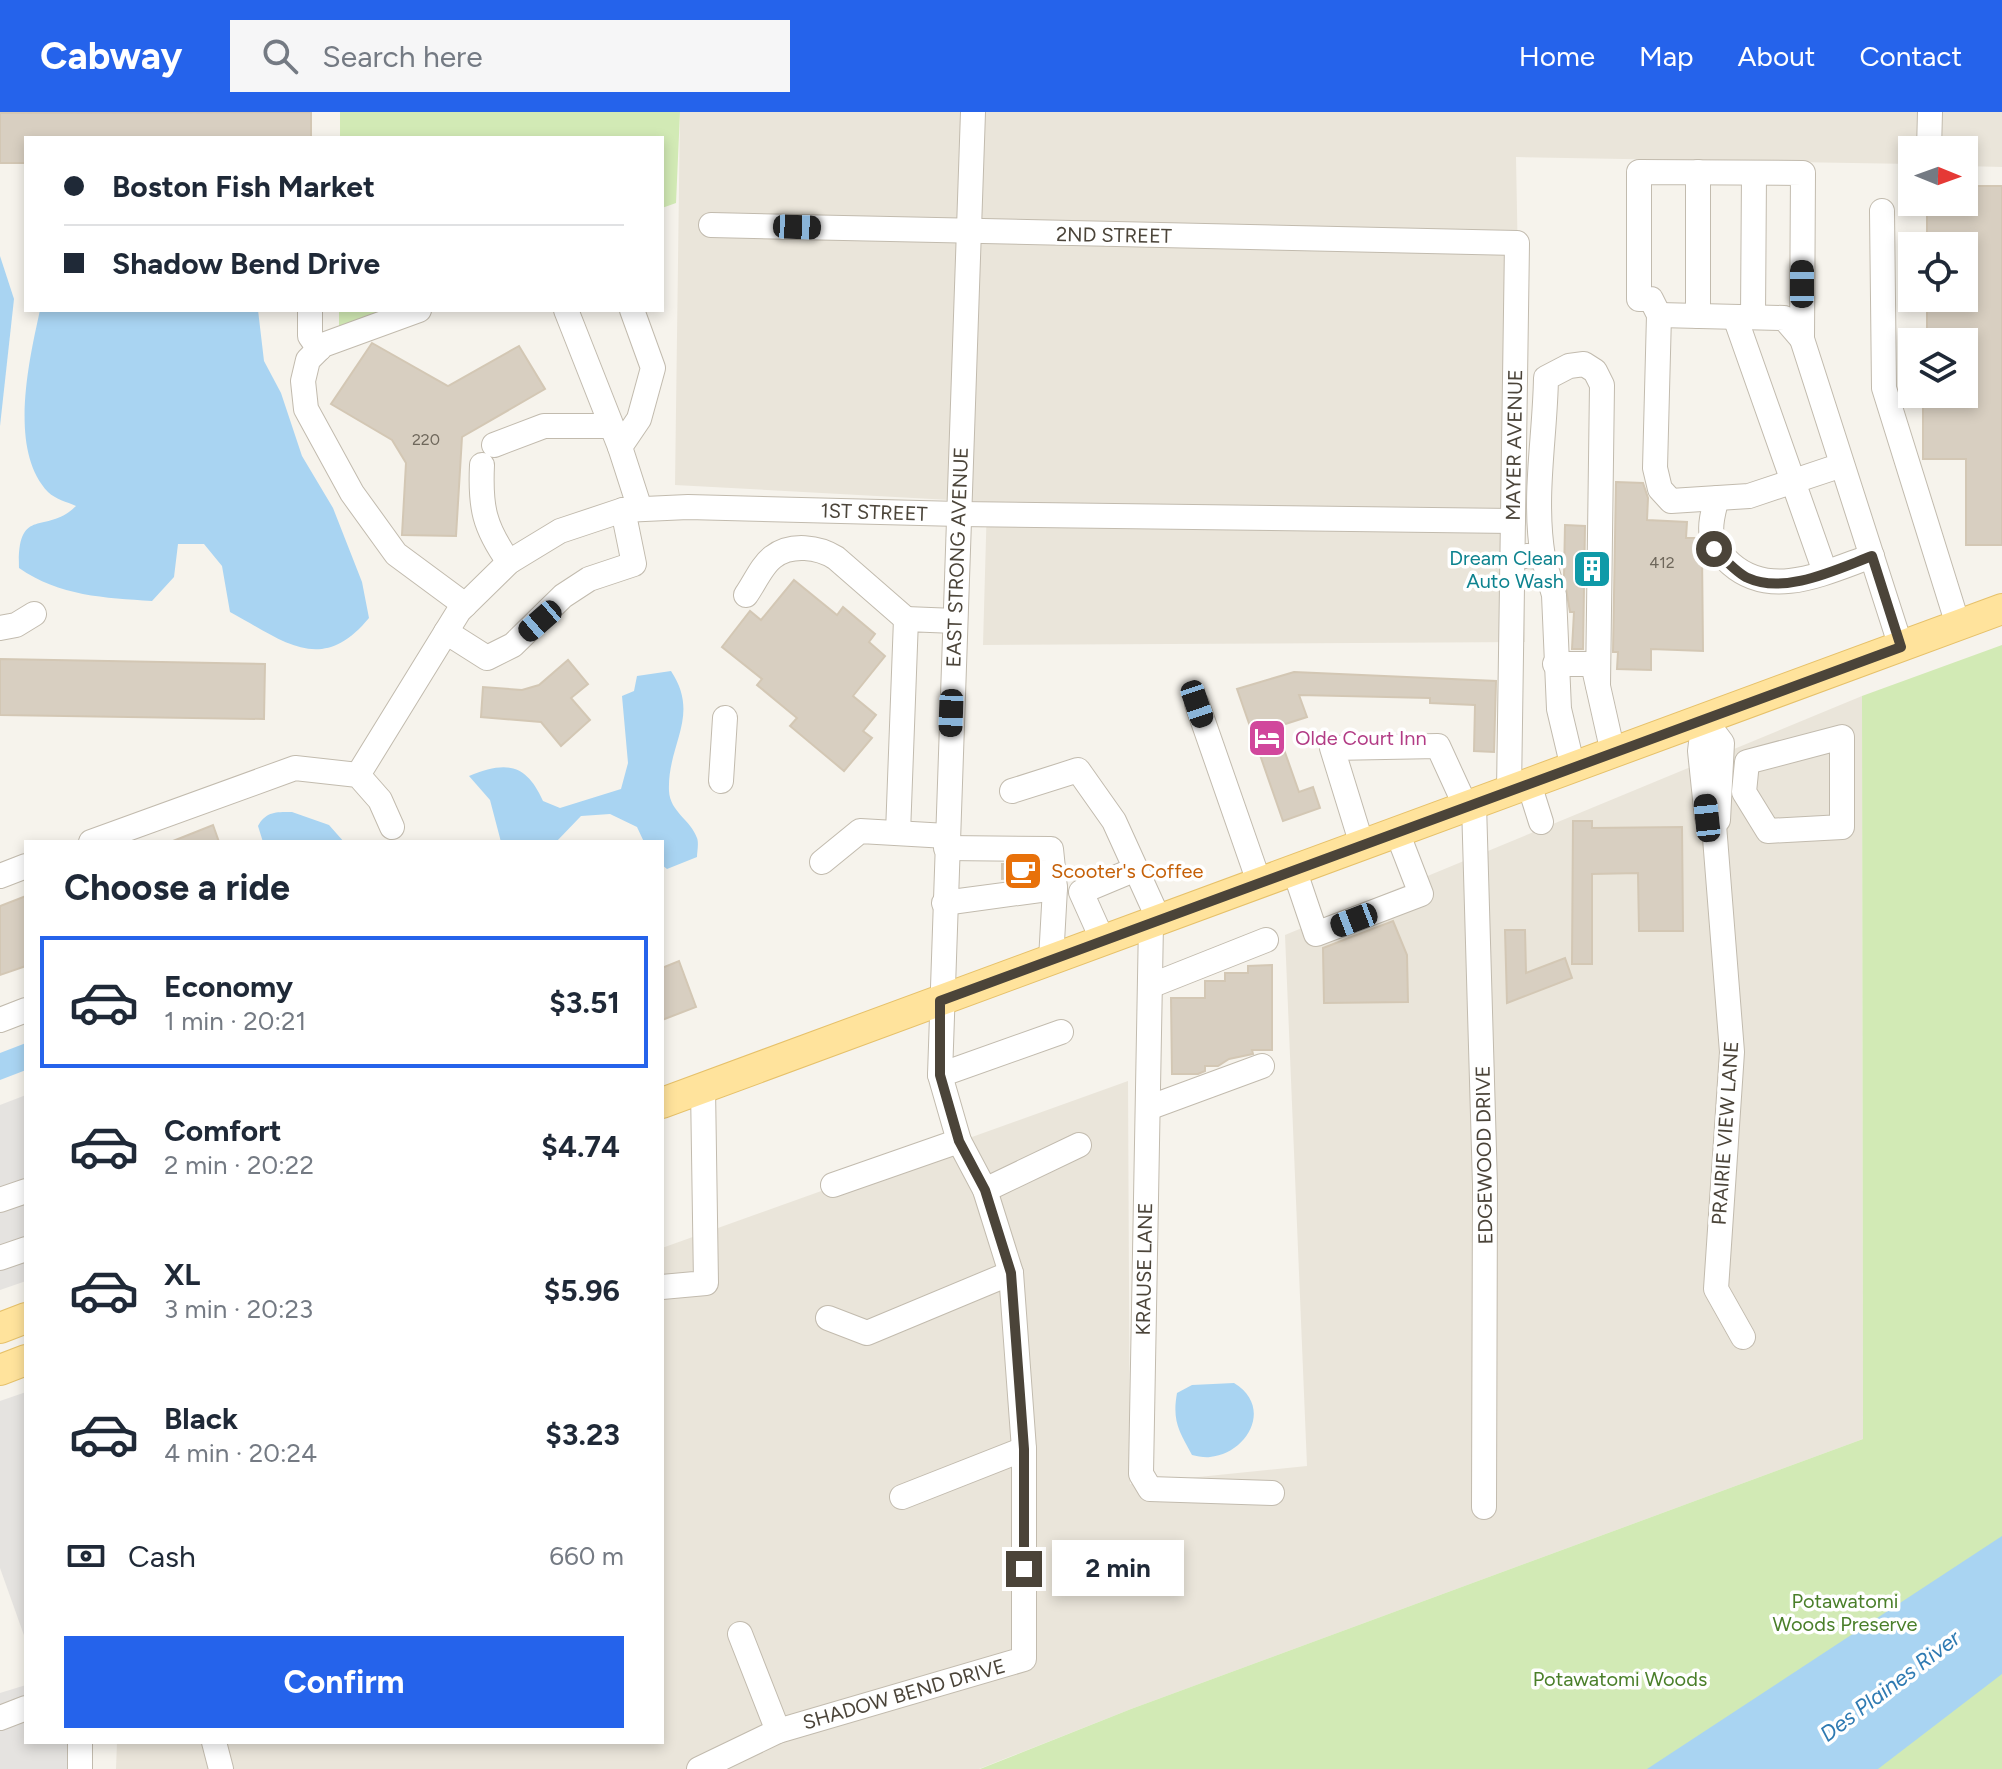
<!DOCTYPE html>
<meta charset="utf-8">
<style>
body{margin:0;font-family:Figtree,sans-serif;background:#f6f6f7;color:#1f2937;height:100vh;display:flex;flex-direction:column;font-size:30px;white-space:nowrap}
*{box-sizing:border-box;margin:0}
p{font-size:26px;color:#747a83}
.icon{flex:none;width:44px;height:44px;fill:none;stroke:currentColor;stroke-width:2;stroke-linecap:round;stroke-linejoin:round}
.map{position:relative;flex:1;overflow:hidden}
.panel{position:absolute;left:24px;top:728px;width:640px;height:904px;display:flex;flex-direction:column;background:#fff;border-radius:0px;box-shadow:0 4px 12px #0003}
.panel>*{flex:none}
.hud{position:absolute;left:24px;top:24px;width:640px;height:176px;border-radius:0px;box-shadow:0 4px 12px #0003;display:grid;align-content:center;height:176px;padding:0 40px;background:#fff}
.needle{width:52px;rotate:91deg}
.tools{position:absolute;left:1898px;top:24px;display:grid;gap:16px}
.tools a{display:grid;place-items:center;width:80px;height:80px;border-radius:0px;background:#fff;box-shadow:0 4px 12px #0003;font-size:40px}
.end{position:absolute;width:36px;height:36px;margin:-18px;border:10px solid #4b4439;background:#fff;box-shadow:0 0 0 4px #fff}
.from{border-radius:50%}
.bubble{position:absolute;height:56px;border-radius:0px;background:#fff;box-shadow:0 4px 12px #0003;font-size:26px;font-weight:700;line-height:56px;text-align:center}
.car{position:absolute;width:24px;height:48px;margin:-24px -12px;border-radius:10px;box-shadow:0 0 6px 2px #0007;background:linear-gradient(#222 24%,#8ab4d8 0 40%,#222 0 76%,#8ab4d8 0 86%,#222 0)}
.hud b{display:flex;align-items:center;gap:28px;height:76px;font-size:30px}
.hud b+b{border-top:2px solid #e0e1e3}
.hud i{width:20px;height:20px;background:#1f2937}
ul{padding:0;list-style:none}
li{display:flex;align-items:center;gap:24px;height:132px;margin:0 16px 12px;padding:0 24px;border:4px solid transparent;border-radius:0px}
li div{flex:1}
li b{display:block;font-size:30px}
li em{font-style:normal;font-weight:700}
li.current{border-color:#2563eb}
li>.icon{width:72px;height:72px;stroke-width:1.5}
h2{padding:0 40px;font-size:36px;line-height:96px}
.pay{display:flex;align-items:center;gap:20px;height:88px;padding:0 40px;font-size:30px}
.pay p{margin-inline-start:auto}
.action{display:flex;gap:16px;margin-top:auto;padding:16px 40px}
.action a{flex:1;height:92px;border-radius:0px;background:#2563eb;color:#fff;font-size:32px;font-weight:700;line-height:92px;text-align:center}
header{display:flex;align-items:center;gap:48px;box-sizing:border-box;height:112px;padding:0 40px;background:#2563eb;color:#fff}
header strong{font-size:38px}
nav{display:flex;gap:44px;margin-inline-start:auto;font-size:28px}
.search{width:560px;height:72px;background:#f6f6f7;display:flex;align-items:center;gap:20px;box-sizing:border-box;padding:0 28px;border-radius:0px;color:#747a83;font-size:30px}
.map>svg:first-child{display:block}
.residential{fill:#eae5da}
.green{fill:#d2eab5}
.parking{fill:#e5e3e0}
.water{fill:#a9d4f2}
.building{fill:#d8cfc1;stroke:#d3c7b4;stroke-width:2}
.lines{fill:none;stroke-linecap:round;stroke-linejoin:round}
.minor-casing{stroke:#c2bbae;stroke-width:26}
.major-casing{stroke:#e6c16a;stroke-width:32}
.minor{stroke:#fff;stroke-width:24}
.major{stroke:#ffe39c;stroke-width:30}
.route{stroke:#4b4439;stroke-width:10}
.labels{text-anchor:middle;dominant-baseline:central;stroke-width:7;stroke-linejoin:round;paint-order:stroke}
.number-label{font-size:16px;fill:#6e675b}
.street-label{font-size:20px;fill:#4b4439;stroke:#fff}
.culture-label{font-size:20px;fill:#0d838f;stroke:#fff;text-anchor:end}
.hotel-label{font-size:20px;fill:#b23c85;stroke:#fff;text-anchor:start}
.food-label{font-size:20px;fill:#c56008;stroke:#fff;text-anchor:start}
.park-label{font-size:20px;fill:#4a7f2a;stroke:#fff}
.water-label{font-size:22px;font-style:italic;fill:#2e7ab2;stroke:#fff}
</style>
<header>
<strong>Cabway</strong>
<div class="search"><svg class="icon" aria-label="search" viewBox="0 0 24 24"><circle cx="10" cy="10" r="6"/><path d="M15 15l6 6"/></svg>Search here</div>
<nav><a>Home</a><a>Map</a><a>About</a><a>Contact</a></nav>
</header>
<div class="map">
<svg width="2002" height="1657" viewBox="0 0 2002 1657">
<rect width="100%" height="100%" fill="#f6f3ec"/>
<!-- residential -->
<g class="residential">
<polygon points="680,0 2002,0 2002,55 1964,54 1964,38 1912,38 1912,52 1516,45 1525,530 983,533 987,390 675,373"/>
<polygon points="1862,584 1863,1327 1131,1597 979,1657 116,1657 117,1630 662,1630 662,1136 1128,969 1130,1372 1307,1354 1285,823"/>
</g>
<!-- green -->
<g class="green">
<polygon points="340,0 680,0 676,91 662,96 662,26 340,26"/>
<polygon points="339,198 394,198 339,219"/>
<polygon points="2002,533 2002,1657 980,1657 1131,1597 1863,1327 1862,584"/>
</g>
<!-- parking -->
<g class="parking">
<polygon points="26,983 26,1169 0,1178 0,993"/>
<polygon points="26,1280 26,1529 0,1456 0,1289"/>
<polygon points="26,1573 26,1630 92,1630 92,1657 0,1657 0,1581"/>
</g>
<!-- water -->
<g class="water">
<polygon points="0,144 14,187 0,314"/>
<path d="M40,198h218l6,51 17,32 21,63 31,52 29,74 7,36c-48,58 -85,23 -139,-6l-8,-46 -18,-22h-26l-4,33 -22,24c-47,-3 -93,-5 -133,-33 -2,-64 27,-32 57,-62 -9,-4 -21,-7 -28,-14 -40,-42 -19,-131 -8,-182z"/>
<path d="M671,559c30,45 -4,73 -2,120 1,21 22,29 28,47 2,5 0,14 0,19l-30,12 -5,-4v-23h-18l-7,-15 -27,-13 -29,2 -25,26h-55l-11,-42 -21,-24c37,-15 57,-13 74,25l17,7 61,-19 7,-26 -6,-67 12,-5 3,-15z"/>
<path d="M292,700l37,13 15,17h-81l-5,-16c8,-15 19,-14 34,-14z"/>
<polygon points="26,931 26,958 0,968 0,941"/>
<path d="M1234,1271c40,24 13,71 -24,74 -5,1 -13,-1 -18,-2 -13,-24 -20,-34 -15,-62l15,-8z"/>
<polygon points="2002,1424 2002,1562 1878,1657 1647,1657"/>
</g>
<!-- building -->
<g class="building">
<polygon points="311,0 311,26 26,26 26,51 0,51 0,1"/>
<polygon points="1964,74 2002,74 2002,433 1966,433 1966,347 1923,347 1923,282 1964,282 1964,230 1927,230 1927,186 1964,186 1964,134 1927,134 1927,90 1964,90"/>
<polygon points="372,231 448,274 519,234 545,277 462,325 456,424 402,423 406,351 392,328 331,292"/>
<polygon points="1616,370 1643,371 1648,386 1647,408 1687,410 1686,426 1697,426 1702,441 1703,539 1651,537 1651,558 1617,557 1618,540 1613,540"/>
<polygon points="1565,413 1585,414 1583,537 1572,537 1574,500 1570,500 1564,465"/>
<polygon points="794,468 837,503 843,495 875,522 869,530 885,544 853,584 876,603 863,619 872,626 844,659 790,614 797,606 757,573 762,567 722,535 750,499 761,508"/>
<polygon points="0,547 265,552 264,607 0,603"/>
<polygon points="568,548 588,572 571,586 590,608 561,634 541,610 481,605 483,575 522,578 539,573"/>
<polygon points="1294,560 1496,569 1494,640 1474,639 1475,593 1430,591 1430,586 1299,583 1307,605 1276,615 1299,680 1313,675 1320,696 1283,709 1237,577"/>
<polygon points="1573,709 1592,709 1592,716 1682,715 1683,819 1639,819 1638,761 1592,762 1592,852 1572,852"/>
<polygon points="213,713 219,730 173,730 173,729"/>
<polygon points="1002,752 1037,752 1039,763 1002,767"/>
<polygon points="26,784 26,854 0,863 0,794"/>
<polygon points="1393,809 1407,843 1408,890 1324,891 1323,836"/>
<polygon points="1505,818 1525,818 1526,861 1565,846 1572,866 1507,891"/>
<polygon points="679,849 696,895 662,908 662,856"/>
<polygon points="1272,853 1272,938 1252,938 1253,942 1229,947 1218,954 1205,954 1205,959 1198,962 1172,962 1171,886 1205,886 1205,869 1225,869 1225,861 1248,861 1248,854"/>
</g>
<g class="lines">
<!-- minor casing -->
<g class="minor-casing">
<g id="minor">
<polyline points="1929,38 1930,0"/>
<polyline points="1698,60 1698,204"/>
<polyline points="1882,99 1884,276 1958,513"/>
<polyline points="711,113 1517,131 1509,679"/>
<polyline points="310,198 310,224 319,237"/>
<polyline points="419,198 323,233 308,248 303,269 306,297 352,381 396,442 465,493"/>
<polyline points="566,198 620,335"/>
<polyline points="632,198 653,256 639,307 620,335 640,397"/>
<polyline points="1659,203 1784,206 1802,227"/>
<polyline points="1735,205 1825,460"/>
<polyline points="1753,205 1754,61"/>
<polyline points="494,333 544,314 611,314"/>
<path d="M482,353c-2,42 2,62 27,97"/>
<polyline points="1842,353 1749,384 1671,389 1660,377 1655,356 1659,203 1651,187 1639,187 1639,60 1803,61 1802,227 1901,535"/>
<path d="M1717,386c-9,31 -10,45 14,66 41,36 95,8 141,-8"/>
<polyline points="1527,444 1543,445 1554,483 1559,597 1573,656"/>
<path d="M1543,445c-10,-60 2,-119 3,-179l23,-12 15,-2 11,7 7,14 -4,300"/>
<path d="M746,483c8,-11 16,-30 27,-38 18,-14 46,-10 63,1l70,61"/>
<polyline points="0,516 16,513 34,502"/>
<polyline points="446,520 487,546 513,533 563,484 589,467 634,452 623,398"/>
<polyline points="1555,552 1593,552 1613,641"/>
<polyline points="1197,592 1259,770"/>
<polyline points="1704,607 1700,639 1707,706 1714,713 1732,940 1716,1177 1743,1225"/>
<polyline points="1704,607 1722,631 1718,708"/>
<polygon points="1842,625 1842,715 1768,719 1744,680 1747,650"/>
<polyline points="358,663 459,499 509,450 560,419 623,398 688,395 959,402 1513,409"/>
<polyline points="721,669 725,606"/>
<polyline points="1529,672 1541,710"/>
<polyline points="1012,679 1078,658 1114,709 1159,808"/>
<polyline points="1474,692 1485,1073 1484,1395"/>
<polyline points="898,721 906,507 955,509"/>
<polyline points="91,730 295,656 358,663 380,688 392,715"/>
<polyline points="1362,733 1332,636 1438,634 1466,695"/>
<polyline points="946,736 1051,737 1055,776 1051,848"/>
<polyline points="822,750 860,719 947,724"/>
<polyline points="1294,757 1316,822 1421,782 1397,720"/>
<polyline points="0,764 26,754"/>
<polyline points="944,791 1055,776"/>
<polyline points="1151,811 1141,1362 1150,1377 1272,1381"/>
<polyline points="1103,829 1081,780 1136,757"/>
<polyline points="1150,874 1266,828"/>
<polyline points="0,908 26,898"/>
<polyline points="940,963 1061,920"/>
<polyline points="1148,996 1262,954"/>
<polyline points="833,1073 959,1029"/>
<polyline points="985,1078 1079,1033"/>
<polyline points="0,1088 26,1079"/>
<polyline points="0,1146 26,1137"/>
<polyline points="662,1175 706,1171 703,976"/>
<polyline points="828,1206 867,1221 1011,1161"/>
<polyline points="902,1385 1024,1337"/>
<polyline points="740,1522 778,1619"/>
<polyline points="0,1606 26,1596"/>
<polyline points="80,1630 80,1657"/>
<polyline points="214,1630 221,1657"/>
<polyline points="699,1657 778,1619 1024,1547 1024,1337 1011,1161 985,1078 959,1029 940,963 973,0"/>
</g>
</g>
<!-- major casing -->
<g class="major-casing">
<g id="major">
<polyline points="662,991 2002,497"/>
<polyline points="0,1216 26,1206"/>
<polyline points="0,1258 26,1248"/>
</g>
</g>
<!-- minor -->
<use href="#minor" class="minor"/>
<!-- major -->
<use href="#major" class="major"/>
</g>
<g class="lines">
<!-- route -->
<path class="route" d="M1024,1457v-120l-13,-176 -26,-83 -26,-49 -19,-66v-74l961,-354 -29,-91c-35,13 -87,39 -124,22 -12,-5 -24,-20 -34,-29"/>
</g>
<!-- icons -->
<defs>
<g id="building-square" transform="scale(2)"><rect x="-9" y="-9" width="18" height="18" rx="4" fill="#0f9aa8" stroke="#fff"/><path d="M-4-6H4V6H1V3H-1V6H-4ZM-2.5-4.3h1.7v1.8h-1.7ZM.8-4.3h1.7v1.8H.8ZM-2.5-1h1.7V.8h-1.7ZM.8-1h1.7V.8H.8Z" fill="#fff"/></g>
<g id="hotel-square" transform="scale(2)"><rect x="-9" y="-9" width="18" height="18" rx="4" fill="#d1479c" stroke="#fff"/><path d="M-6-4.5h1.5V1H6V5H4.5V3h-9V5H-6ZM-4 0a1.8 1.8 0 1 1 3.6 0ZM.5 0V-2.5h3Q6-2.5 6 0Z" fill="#fff"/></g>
<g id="cafe-square" transform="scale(2)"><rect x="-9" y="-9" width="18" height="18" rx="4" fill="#e8710a" stroke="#fff"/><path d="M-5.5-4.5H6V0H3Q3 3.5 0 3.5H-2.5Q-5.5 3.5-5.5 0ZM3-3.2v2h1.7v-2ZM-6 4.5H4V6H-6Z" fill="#fff"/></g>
</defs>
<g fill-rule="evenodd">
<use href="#building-square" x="1592" y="457"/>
<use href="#hotel-square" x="1267" y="626"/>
<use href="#cafe-square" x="1023" y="759"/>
</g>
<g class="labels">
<!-- number labels -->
<g class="number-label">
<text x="426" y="327">220</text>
<text x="1662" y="450">412</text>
</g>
<!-- street labels -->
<g class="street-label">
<text transform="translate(1114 123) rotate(1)">2ND STREET</text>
<text transform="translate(1514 333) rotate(-89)">MAYER AVENUE</text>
<text transform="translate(874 400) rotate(2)">1ST STREET</text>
<text transform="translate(957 445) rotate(-88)">EAST STRONG AVENUE</text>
<text transform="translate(1725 1021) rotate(-86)">PRAIRIE VIEW LANE</text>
<text transform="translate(1484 1043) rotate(-91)">EDGEWOOD DRIVE</text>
<text transform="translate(1144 1157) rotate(-89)">KRAUSE LANE</text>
<text transform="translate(904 1582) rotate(-16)">SHADOW BEND DRIVE</text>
</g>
<!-- culture labels -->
<g class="culture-label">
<text x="1564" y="446">Dream Clean<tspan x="1564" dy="23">Auto Wash</tspan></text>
</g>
<!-- hotel labels -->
<g class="hotel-label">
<text x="1295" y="626">Olde Court Inn</text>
</g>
<!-- food labels -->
<g class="food-label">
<text x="1051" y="759">Scooter's Coffee</text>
</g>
<!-- park labels -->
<g class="park-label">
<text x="1845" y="1489">Potawatomi<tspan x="1845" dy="23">Woods Preserve</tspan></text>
<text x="1620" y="1567">Potawatomi Woods</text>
</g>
<!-- water labels -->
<g class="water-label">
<text transform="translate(1890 1574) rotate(-37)">Des Plaines River</text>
</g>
</g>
</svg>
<div class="tools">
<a><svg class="needle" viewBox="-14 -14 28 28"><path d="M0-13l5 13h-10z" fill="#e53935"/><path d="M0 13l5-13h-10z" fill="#747a83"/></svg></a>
<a><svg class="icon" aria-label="locate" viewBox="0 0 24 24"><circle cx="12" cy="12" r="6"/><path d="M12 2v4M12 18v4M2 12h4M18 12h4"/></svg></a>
<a><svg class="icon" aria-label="layers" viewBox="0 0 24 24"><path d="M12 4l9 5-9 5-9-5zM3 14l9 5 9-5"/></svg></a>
</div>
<i class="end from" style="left:1714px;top:437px"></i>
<i class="end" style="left:1024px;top:1457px"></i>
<div class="bubble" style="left:1052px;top:1428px;width:132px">2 min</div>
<i class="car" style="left:797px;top:115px;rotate:92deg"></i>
<i class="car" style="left:1802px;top:172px;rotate:0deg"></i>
<i class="car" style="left:540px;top:509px;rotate:229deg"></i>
<i class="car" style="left:1197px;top:592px;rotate:161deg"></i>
<i class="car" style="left:951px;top:601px;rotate:182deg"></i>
<i class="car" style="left:1707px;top:706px;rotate:354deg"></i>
<i class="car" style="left:1354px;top:808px;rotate:249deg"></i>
<div class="hud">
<b><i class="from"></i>Boston Fish Market</b>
<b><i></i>Shadow Bend Drive</b>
</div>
<section class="panel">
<h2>Choose a ride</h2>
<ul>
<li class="current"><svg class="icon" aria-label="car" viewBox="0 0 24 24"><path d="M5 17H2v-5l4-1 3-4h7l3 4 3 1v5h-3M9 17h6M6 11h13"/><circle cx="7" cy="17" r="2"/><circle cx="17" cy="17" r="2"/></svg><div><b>Economy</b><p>1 min · 20:21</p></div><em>$3.51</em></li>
<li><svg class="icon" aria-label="car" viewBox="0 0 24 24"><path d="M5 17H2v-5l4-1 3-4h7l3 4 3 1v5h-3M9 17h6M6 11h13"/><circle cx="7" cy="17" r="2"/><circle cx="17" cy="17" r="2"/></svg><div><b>Comfort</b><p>2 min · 20:22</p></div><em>$4.74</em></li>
<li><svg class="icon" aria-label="car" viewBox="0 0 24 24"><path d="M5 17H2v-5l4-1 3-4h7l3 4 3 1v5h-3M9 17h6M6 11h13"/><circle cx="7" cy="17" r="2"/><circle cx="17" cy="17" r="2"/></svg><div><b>XL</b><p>3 min · 20:23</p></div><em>$5.96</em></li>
<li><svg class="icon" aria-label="car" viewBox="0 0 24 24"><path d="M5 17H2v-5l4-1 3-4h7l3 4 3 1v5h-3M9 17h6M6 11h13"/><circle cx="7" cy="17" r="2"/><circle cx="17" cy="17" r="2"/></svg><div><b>Black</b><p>4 min · 20:24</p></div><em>$3.23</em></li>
</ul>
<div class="pay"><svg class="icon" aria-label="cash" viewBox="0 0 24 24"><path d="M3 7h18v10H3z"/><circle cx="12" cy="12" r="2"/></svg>Cash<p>660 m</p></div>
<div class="action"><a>Confirm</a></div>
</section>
</div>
